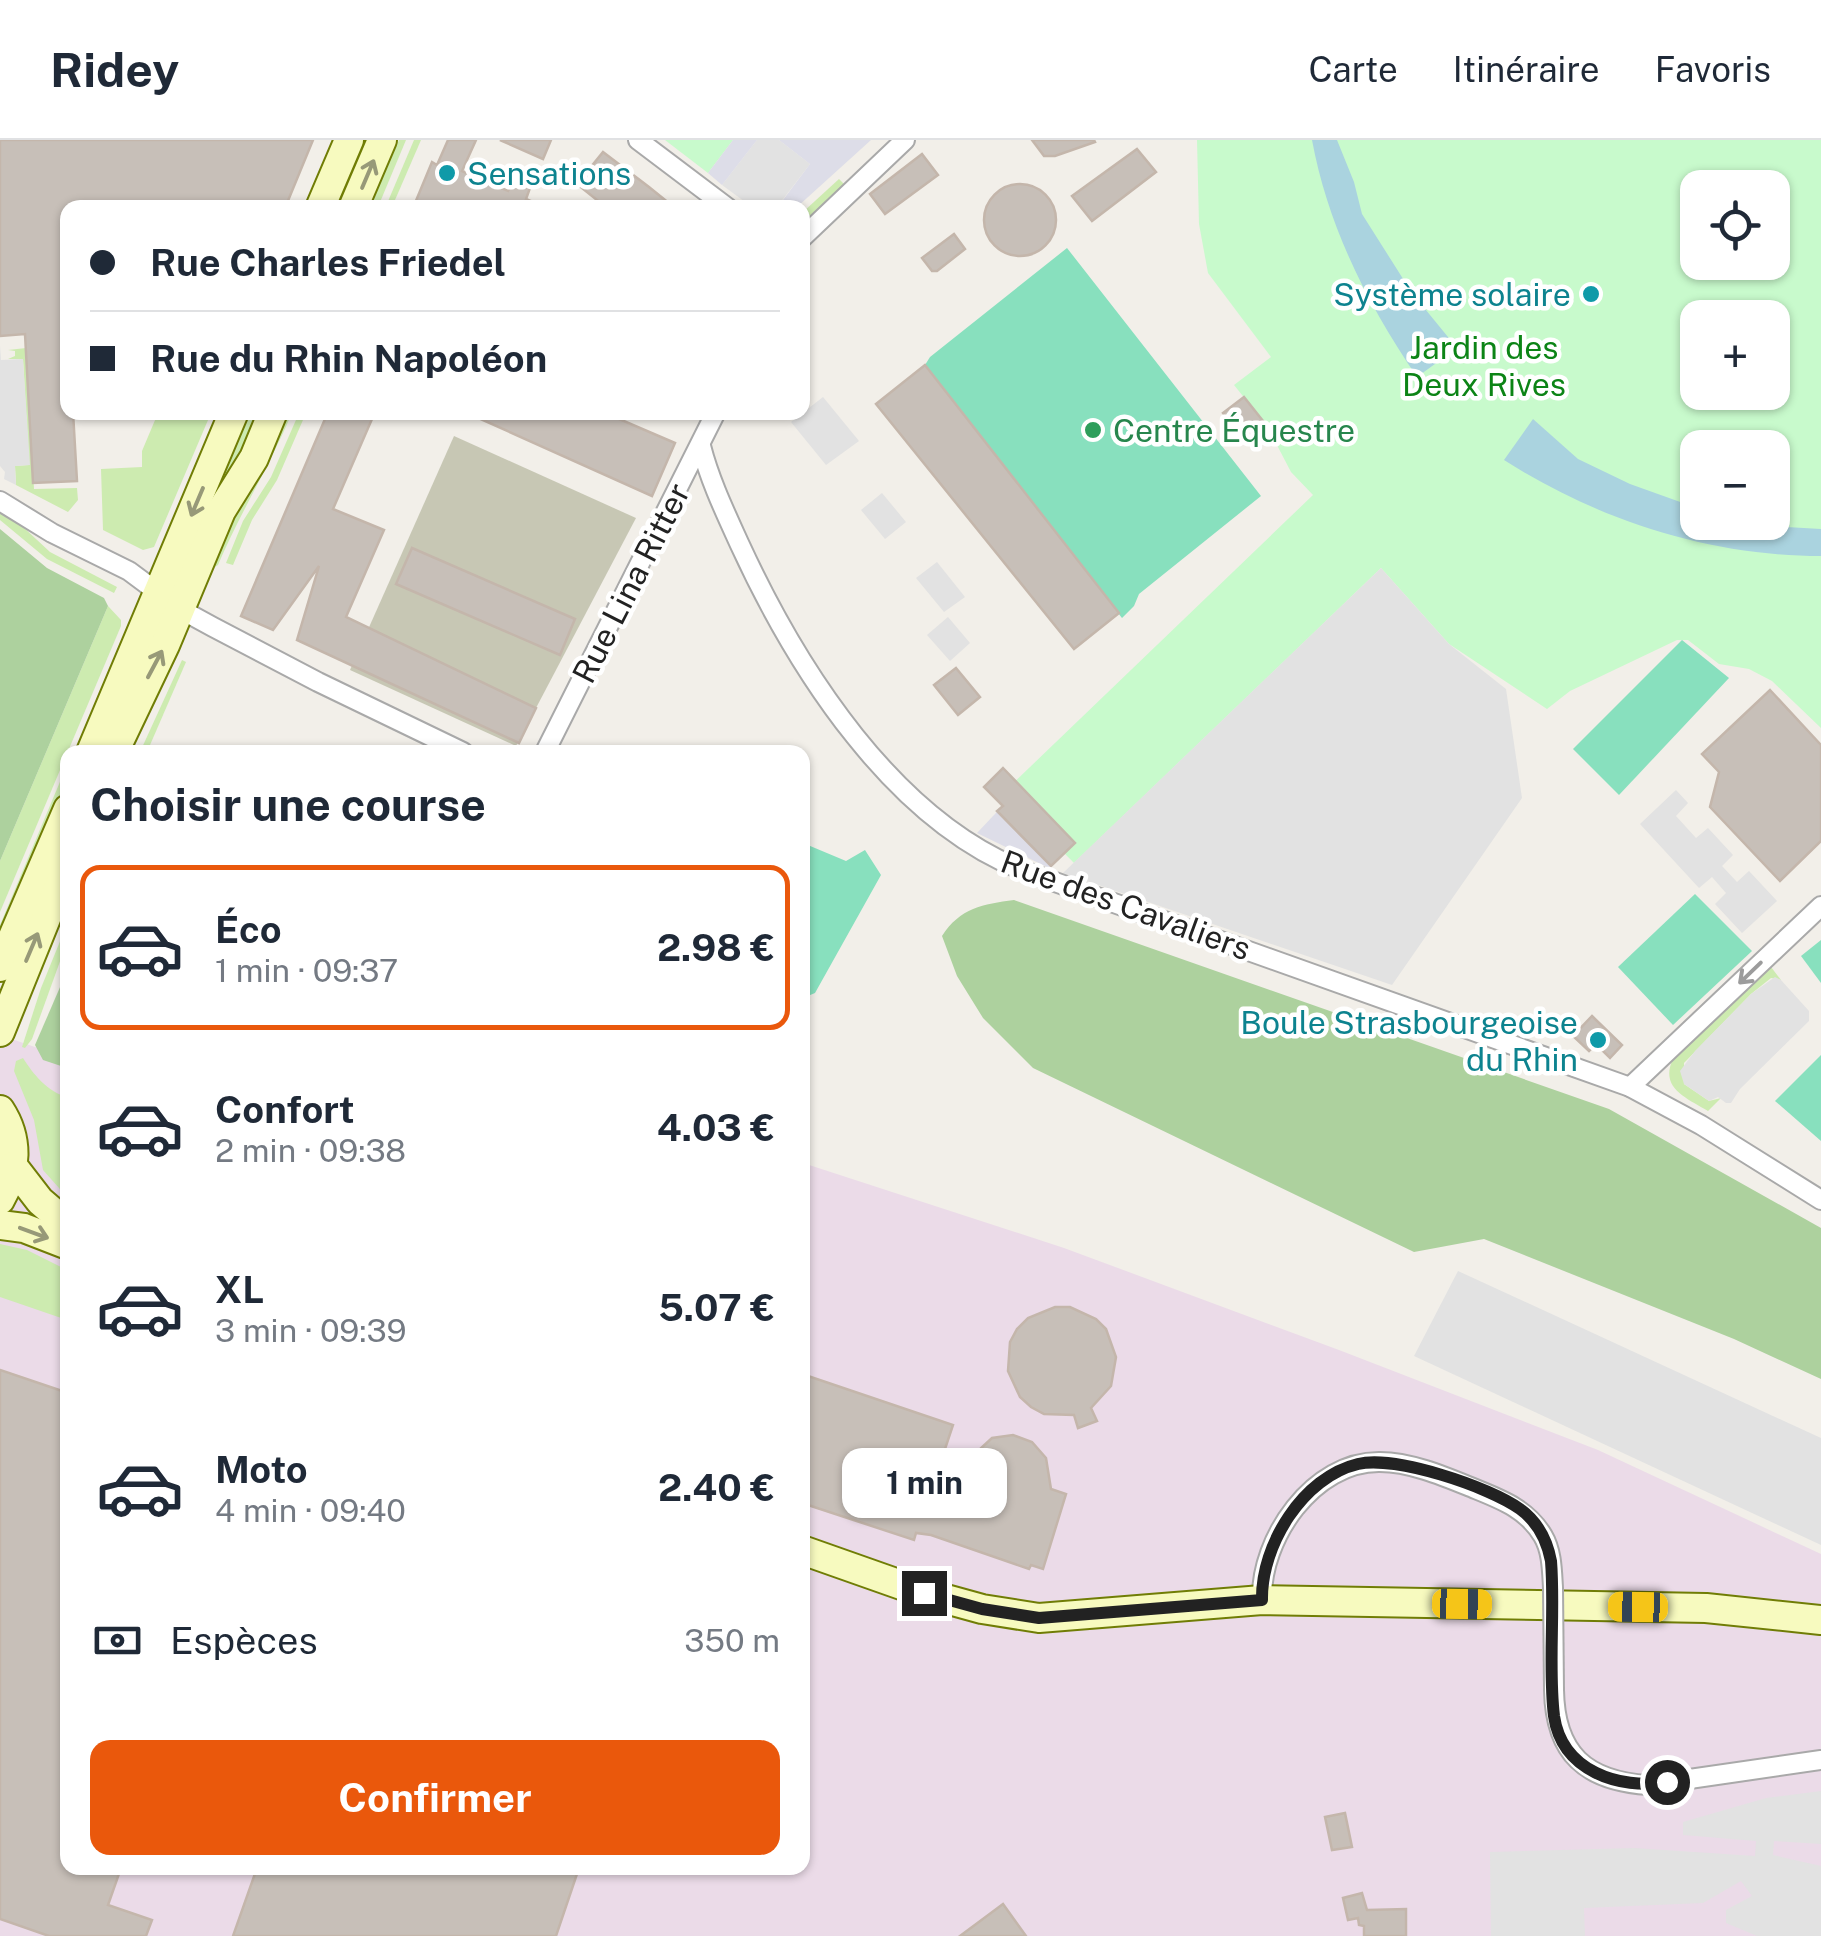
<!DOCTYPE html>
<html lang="fr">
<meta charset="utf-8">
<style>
body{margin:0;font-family:"Public Sans",sans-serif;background:#f6f6f7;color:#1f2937;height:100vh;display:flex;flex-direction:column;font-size:38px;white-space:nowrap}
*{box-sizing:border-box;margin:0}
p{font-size:32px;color:#747a83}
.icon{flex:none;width:55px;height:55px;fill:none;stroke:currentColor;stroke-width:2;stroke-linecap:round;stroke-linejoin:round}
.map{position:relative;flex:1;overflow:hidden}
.panel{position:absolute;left:60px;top:605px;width:750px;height:1130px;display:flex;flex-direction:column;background:#fff;border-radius:20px;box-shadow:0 2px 8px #0004}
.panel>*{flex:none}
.banner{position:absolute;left:60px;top:60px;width:750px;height:220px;border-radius:20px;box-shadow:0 2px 8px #0004;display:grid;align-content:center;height:220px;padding:0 30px;background:#fff}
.controls{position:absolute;left:1680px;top:30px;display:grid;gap:20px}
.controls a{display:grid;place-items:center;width:110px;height:110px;border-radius:20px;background:#fff;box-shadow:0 2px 8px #0004;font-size:50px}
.end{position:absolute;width:45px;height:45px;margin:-22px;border:12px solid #222;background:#fff;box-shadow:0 0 0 5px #fff}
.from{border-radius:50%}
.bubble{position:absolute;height:70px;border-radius:20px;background:#fff;box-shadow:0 2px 8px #0004;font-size:32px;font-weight:700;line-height:70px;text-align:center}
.car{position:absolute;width:30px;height:60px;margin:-30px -15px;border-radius:12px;box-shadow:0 0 8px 2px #0007;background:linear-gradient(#f5c518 24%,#345 0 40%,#f5c518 0 76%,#345 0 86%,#f5c518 0)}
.banner b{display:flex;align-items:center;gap:35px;height:95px;font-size:38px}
.banner b+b{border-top:2px solid #e0e1e3}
.banner i{width:25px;height:25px;background:#1f2937}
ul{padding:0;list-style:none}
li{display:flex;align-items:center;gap:30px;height:165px;margin:0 20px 15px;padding:0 10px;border:5px solid transparent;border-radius:20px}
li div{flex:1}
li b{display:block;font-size:38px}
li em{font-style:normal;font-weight:700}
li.on{border-color:#ea580c}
li>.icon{width:90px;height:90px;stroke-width:1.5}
h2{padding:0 30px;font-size:45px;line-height:120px}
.pay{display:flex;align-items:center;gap:25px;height:110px;padding:0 30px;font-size:38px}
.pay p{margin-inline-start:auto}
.action{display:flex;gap:20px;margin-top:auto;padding:20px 30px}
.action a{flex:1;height:115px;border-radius:20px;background:#ea580c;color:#fff;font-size:40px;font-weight:700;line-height:115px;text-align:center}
header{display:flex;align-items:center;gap:60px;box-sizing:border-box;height:140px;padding:0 50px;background:#fff;border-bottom:2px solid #e0e1e3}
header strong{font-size:48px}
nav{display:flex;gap:55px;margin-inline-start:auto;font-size:35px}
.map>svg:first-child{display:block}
.industrial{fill:#ebdbe8}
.construction{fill:#c7c7b4}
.grass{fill:#cdebb0}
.forest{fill:#add19e}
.park{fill:#c8facc;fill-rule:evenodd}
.pitch{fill:#88e0be}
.parking{fill:#e2e2e2}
.plaza{fill:#dddde8}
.water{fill:#aad3df}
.building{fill:#c7bfb8;stroke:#c4b6ab;stroke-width:2.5}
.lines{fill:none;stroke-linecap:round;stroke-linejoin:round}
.street-casing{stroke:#a9a9a9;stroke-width:22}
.secondary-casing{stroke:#707d05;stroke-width:32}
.street{stroke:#fff;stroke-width:18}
.secondary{stroke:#f7fabf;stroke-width:28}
.street-bridge-casing{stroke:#a9a9a9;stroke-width:22;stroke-linecap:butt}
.street-bridge{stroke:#fff;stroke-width:18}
.oneway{stroke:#979978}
.oneway2{stroke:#9c9c9c}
.route{stroke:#222;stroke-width:12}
.culture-dot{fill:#0f9aa8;stroke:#fff;stroke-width:4}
.leisure-dot{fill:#2e9e5b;stroke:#fff;stroke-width:4}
.labels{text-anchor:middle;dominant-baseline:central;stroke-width:9;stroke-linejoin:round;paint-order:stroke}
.culture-label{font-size:32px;fill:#0d838f;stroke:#fff;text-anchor:end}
.park-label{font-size:32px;fill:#0c8416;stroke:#fff}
.leisure-label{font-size:32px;fill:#27864d;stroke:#fff;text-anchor:start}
.street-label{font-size:32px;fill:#222;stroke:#fff}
</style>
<header>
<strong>Ridey</strong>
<nav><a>Carte</a><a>Itinéraire</a><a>Favoris</a></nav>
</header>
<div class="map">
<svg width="1821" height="1796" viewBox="0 0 1821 1796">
<rect width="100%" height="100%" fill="#f2efe9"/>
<!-- industrial -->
<polygon class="industrial" points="0,895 67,918 68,1728 802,1728 803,1023 1064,1108 1339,1210 1598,1310 1821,1414 1821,1796 0,1796"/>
<!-- construction -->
<polygon class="construction" points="454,296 636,378 516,606 350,530"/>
<!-- grass -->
<g class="grass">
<polygon points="399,0 406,0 378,67 370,67"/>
<polygon points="414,0 421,0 392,67 386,66"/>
<polygon points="839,39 846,46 803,85 803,72"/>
<polygon points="26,208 34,349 77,348 78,360 68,372 16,345 15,326 29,325 23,219 8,219 15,216 15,211 8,210"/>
<polygon points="158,273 211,273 154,407 143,410 103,390 101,329 142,327 142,311"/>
<path d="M245,273h15c-13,34 -27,66 -54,92z"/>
<path d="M283,273h9c-22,52 -52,100 -74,152l-5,3 -3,-2 23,-55z"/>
<polygon points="299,273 306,273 277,340 252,380 233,425 226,423 243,381 271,337"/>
<polygon points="0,372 22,386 50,412 117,447 114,453 47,419 0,380"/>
<polygon points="108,466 121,480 121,486 0,772 0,721"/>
<polygon points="182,520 186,522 147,612 140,612"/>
<polygon points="67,625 67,641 0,801 0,785"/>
<polygon points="67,784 67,802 32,899 25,908 22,907 41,848"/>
<path d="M1771,827l10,13 -10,-2 -20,16 -67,69v21l25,17 12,-3 -13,13c-21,-13 -49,-23 -35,-52z"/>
<path d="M23,918c10,16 25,34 44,39v100l-24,-27 -9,-50 -20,-49 2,-10z"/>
<polygon points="0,1104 27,1110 67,1130 67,1180 0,1157"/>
</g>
<!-- forest -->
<g class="forest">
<polygon points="0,389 47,428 104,458 108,466 0,721"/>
<path d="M1014,760l595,209 212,119v151l-87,-40 -250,-100 -70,13 -381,-184 -50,-50 -26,-42 -15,-40c18,-28 41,-32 72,-36z"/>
<polygon points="67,831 67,928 43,920 35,905"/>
</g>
<!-- park -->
<g class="park">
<polygon points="665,0 733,0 708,33"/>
<path d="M1197,0h624v588l-49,-47 -23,-12 -30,-5 -31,-24h-11l-107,51 -23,18 -98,-65 -68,-76 -307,295 -70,-71 309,-297 -22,-23 -24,-46 -33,-41 37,-28 -63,-84 -9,-49zM1698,48h74v74h-74zM1698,178h74v74h-74zM1698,308h74v74h-74z"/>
</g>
<!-- pitch -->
<g class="pitch">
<polygon points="1067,108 1261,356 1139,454 1134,466 1122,478 925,225 930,217"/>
<polygon points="1682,500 1729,538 1619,655 1573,609"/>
<polygon points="803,703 846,721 865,710 881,735 815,853 803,858"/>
<polygon points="1695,754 1752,811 1673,885 1618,827"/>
<polygon points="1821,800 1821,843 1801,816"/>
<polygon points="1821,915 1821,1001 1775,961"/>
</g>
<!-- parking -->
<g class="parking">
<polygon points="757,0 779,0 810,24 777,67 752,67 722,45"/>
<polygon points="0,206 1,220 23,219 30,325 15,326 16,345 4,339 5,332 0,326"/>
<polygon points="823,257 859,301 826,325 791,282"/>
<polygon points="882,353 906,382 885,399 861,370"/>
<polygon points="937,422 965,457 944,472 916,438"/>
<polygon points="1381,428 1449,504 1506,549 1522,658 1392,845 1063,733"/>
<polygon points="948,477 970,503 950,521 927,495"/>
<polygon points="1676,650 1688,663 1676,676 1696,698 1708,688 1733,715 1722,726 1737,742 1749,731 1777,761 1742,793 1715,764 1726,753 1712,737 1699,748 1640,684"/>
<polygon points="1775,837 1781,840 1809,871 1809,881 1740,949 1731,963 1726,963 1718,957 1709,961 1684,944 1680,931 1695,911 1751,854"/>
<polygon points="1458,1131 1821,1298 1821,1405 1414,1216"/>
<polygon points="1821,1651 1821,1704 1774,1701 1773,1715 1821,1726 1821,1796 1757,1796 1726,1783 1726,1770 1752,1756 1741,1741 1703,1763 1584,1768 1585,1796 1491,1796 1490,1712 1634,1708 1755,1716 1756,1701 1683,1695 1683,1682 1766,1658"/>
</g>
<!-- plaza -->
<g class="plaza">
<polygon points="733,0 757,0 722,45 708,33"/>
<polygon points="779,0 871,0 797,67 777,68 810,24"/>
<polygon points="1010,658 1064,714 1049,728 977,693"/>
</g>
<!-- water -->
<g class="water">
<path d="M1312,0h25l17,42 8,32 50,79 45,55 -40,29c-49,-72 -89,-150 -105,-237z"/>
<path d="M1533,279l45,40 52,25 67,24 1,14 123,7v27c-112,0 -223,-36 -317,-96z"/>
</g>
<!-- building -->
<g class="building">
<polygon points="0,0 313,0 285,68 68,68 68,272 73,272 77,341 33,343 25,194 0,196"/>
<polygon points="448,0 476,0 462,31 508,51 513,41 522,45 530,48 526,59 546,68 413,68 432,22 437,25"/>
<polygon points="500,0 551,0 543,19"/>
<polygon points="1032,0 1094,0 1095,2 1055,16 1044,16"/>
<polygon points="1137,9 1156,32 1092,81 1072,56"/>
<polygon points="603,12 649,47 675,68 607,68 577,44"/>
<polygon points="922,14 938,35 885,74 870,54"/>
<circle cx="1020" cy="80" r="36"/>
<polygon points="954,94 965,109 937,131 932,131 922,118"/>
<polygon points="925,225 1119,473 1074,509 876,264"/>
<polygon points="1244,257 1267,286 1245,302 1223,273"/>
<polygon points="328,272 375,272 333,369 384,390 346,477 536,568 519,603 297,500 319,426 273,490 241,476"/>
<polygon points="465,272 603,272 675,303 652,356"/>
<polygon points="412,408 575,479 560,515 396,444"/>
<polygon points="956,528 980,557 958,575 934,545"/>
<polygon points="1770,550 1821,605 1821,701 1780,741 1710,667 1719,632 1702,614"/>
<polygon points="1003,628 1075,703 1051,726 997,671 1003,666 984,647"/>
<polygon points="1592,876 1622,905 1610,918 1596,904 1589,911 1573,896"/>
<polygon points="1055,1167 1070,1167 1096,1179 1106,1189 1116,1217 1111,1246 1091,1268 1097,1281 1078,1288 1074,1275 1044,1274 1031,1267 1020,1257 1008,1231 1010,1202 1017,1189 1028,1178"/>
<polygon points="0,1230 68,1253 68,1728 121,1728 108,1765 152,1780 146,1796 49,1796 0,1779"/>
<polygon points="802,1234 953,1285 926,1366 931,1360 956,1368 968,1339 967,1321 992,1298 1013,1295 1032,1302 1046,1318 1051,1349 1066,1354 1043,1429 1031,1425 1029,1429 931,1395 916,1393 914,1400 802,1363"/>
<polygon points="1345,1673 1352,1707 1332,1710 1325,1677"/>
<polygon points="257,1728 579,1728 556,1796 233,1796"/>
<polygon points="1362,1753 1367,1770 1406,1769 1406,1796 1364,1796 1364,1786 1359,1785 1358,1778 1348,1780 1343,1758"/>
<polygon points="1003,1764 1026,1796 960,1796"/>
</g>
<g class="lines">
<!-- street casing -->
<g class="street-casing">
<g id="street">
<polyline points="638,0 728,68"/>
<polyline points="802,98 905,0"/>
<path d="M701,306c9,35 24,66 39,99 57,124 154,277 287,327l603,215 71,38 120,75"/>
<polyline points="0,361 52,393 129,431 180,469 213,487 318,542 463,612"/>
<polyline points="545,612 716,272"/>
<polyline points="1630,947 1821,766"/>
<path d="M1262,1460c-2,-61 51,-139 118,-138 29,0 61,13 88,24 29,12 58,21 75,50 9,15 9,35 10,52"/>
<path d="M1554,1550c1,64 32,91 94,95l173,-25"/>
</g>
</g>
<!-- secondary casing -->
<g class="secondary-casing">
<g id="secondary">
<polyline points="320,68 349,0"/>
<polyline points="353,68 382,0"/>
<polyline points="91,612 234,272"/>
<polyline points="114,612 165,505 221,371 254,318 273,272"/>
<polyline points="0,827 68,669"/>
<polyline points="0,892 68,724"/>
<path d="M0,970c19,29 17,61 0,90"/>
<polyline points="13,1026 40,1061 68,1085"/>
<polyline points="0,1085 24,1088 68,1105"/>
<polyline points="802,1410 924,1453 982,1469 1039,1478 1262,1460 1706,1468 1821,1480"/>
</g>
</g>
<!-- street -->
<use href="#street" class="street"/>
<!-- secondary -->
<use href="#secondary" class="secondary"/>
<!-- street-bridge casing -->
<g class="street-bridge-casing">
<polyline id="street-bridge" points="1553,1448 1554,1550"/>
</g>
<!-- street-bridge -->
<use href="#street-bridge" class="street-bridge"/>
</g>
<!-- one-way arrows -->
<defs><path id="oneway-shaft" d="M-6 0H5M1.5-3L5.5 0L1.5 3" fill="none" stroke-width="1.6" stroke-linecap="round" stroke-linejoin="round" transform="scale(2.5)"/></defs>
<g class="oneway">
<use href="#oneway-shaft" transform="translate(368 34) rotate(-67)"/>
<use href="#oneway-shaft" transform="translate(197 362) rotate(113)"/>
<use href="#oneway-shaft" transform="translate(155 524) rotate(-62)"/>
<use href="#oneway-shaft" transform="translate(32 807) rotate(-67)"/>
<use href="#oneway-shaft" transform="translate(34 1093) rotate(20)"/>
</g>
<use class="oneway2" href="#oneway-shaft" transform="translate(1750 833) rotate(136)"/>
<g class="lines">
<!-- route -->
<path class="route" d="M924,1453l58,16 57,9 223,-18c-1,-55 41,-123 96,-136 37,-9 132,23 162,45 18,13 27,31 31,52 4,50 -3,106 3,155 8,55 65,74 113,66"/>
</g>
<!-- markers -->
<g class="culture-dot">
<circle cx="447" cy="33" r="10"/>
<circle cx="1591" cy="154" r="10"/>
<circle cx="1598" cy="900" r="10"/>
</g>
<circle class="leisure-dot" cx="1093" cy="290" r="10"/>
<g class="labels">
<!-- culture labels -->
<g class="culture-label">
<text x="467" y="33" text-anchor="start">Sensations</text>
<text x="1571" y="154">Système solaire</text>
<text x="1578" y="882">Boule Strasbourgeoise<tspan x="1578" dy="37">du Rhin</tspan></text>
</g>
<!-- park labels -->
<g class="park-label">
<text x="1484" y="207">Jardin des<tspan x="1484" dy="37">Deux Rives</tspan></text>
</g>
<!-- leisure labels -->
<g class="leisure-label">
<text x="1113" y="290">Centre Équestre</text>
</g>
<!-- street labels -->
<g class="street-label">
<text transform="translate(631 443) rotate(-63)">Rue Lina Ritter</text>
<text transform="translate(1126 765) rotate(20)">Rue des Cavaliers</text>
</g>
</g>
</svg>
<div class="controls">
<a><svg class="icon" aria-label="locate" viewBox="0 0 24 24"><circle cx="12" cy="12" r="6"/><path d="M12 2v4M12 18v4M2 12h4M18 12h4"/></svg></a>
<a>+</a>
<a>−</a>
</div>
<i class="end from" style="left:1667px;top:1642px"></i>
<i class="end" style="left:924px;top:1453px"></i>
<div class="bubble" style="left:842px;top:1308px;width:165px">1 min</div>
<i class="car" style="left:1462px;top:1464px;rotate:91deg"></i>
<i class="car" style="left:1638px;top:1467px;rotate:271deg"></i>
<div class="banner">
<b><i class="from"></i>Rue Charles Friedel</b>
<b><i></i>Rue du Rhin Napoléon</b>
</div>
<section class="panel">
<h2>Choisir une course</h2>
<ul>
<li class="on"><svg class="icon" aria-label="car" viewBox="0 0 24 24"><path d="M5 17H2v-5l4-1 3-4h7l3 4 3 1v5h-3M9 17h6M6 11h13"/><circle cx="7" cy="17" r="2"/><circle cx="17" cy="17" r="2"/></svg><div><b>Éco</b><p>1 min · 09:37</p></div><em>2.98 €</em></li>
<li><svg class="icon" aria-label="car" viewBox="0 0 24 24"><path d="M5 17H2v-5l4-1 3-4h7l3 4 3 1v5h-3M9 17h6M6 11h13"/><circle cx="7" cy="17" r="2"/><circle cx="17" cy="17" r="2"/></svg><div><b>Confort</b><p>2 min · 09:38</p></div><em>4.03 €</em></li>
<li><svg class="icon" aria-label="car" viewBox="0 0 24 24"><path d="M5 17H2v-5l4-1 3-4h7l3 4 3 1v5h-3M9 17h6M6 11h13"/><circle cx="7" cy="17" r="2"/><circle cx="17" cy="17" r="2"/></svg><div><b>XL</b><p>3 min · 09:39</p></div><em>5.07 €</em></li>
<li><svg class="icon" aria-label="car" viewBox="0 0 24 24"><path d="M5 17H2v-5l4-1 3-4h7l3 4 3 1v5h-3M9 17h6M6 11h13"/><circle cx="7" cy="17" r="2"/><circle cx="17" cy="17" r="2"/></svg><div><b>Moto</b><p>4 min · 09:40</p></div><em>2.40 €</em></li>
</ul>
<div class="pay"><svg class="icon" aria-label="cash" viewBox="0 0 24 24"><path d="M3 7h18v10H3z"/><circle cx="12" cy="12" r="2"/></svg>Espèces<p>350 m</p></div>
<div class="action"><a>Confirmer</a></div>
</section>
</div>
